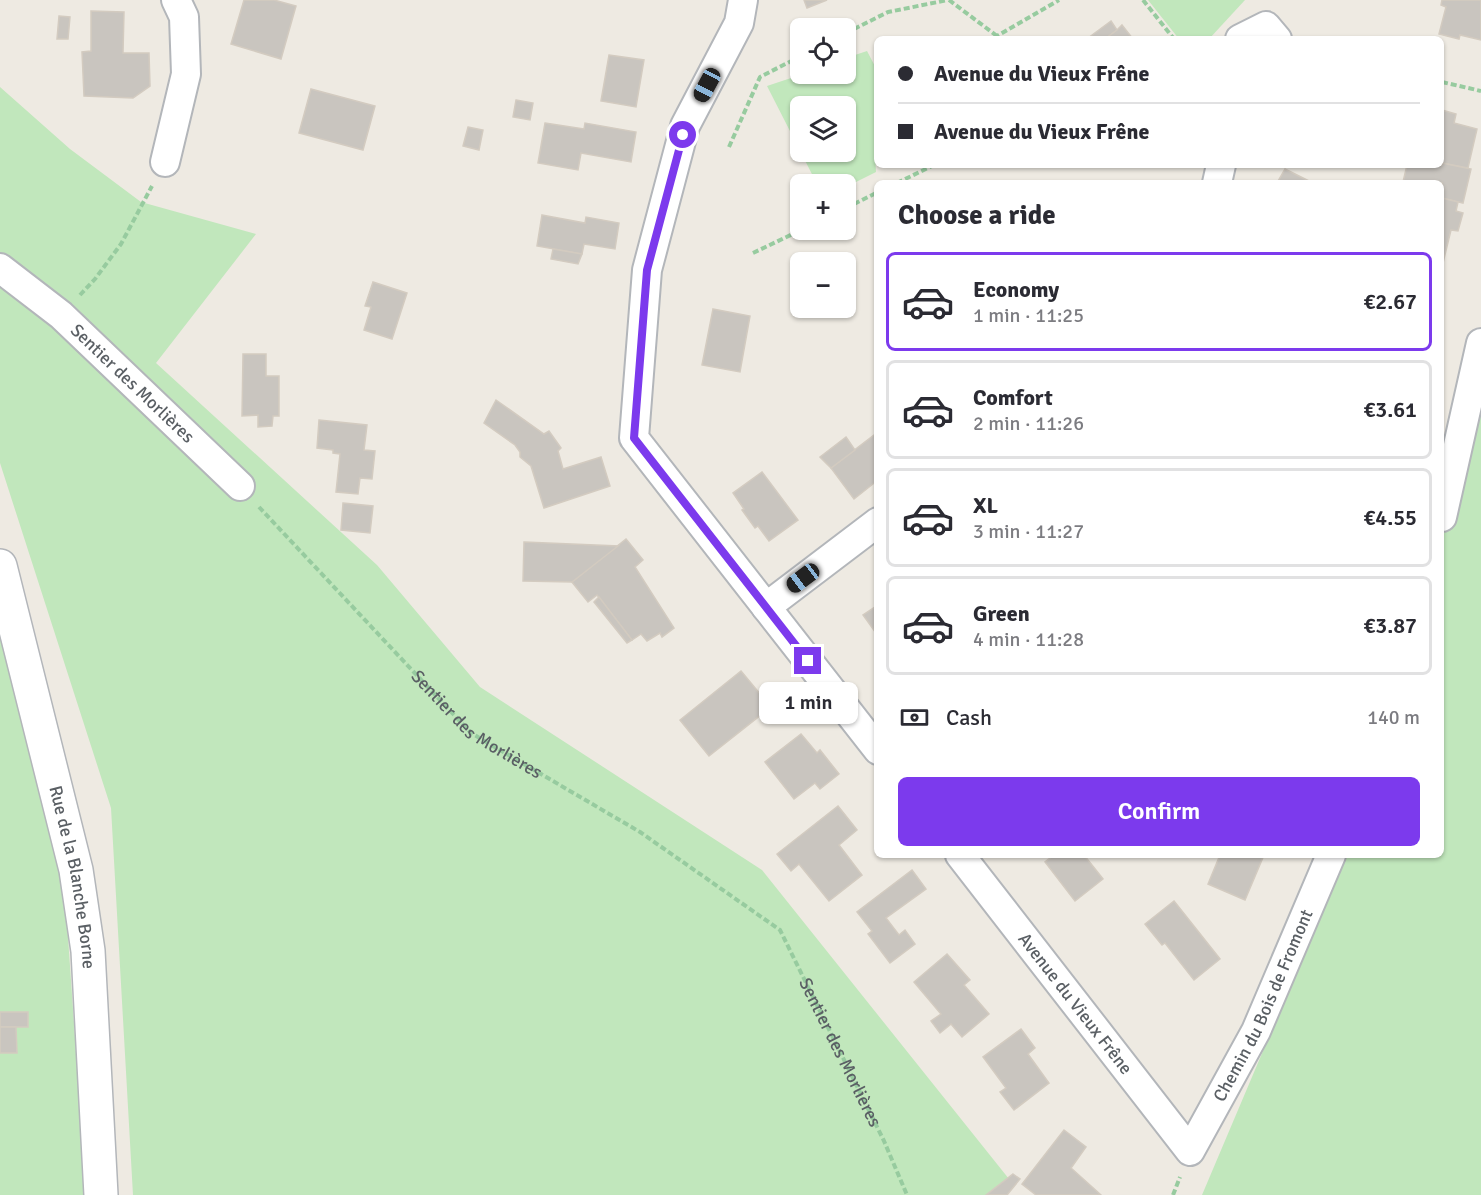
<!DOCTYPE html>
<meta charset="utf-8">
<style>
body{margin:0;font-family:Signika,sans-serif;background:#f2f2f3;color:#2b2b33;height:100vh;display:flex;flex-direction:column;font-size:22px;white-space:nowrap}
*{box-sizing:border-box;margin:0}
p{font-size:20px;color:#7c7c81}
.icon{flex:none;width:33px;height:33px;fill:none;stroke:currentColor;stroke-width:2;stroke-linecap:round;stroke-linejoin:round}
.map{position:relative;flex:1;overflow:hidden}
.panel{position:absolute;left:874px;top:180px;width:570px;height:678px;display:flex;flex-direction:column;background:#fff;border-radius:9px;box-shadow:0 2px 4px #0004}
.panel>*{flex:none}
.top-card{position:absolute;left:874px;top:36px;width:570px;height:132px;border-radius:9px;box-shadow:0 2px 4px #0004;display:grid;align-content:center;height:132px;padding:0 24px;background:#fff}
.controls{position:absolute;left:790px;top:18px;display:grid;gap:12px}
.controls a{display:grid;place-items:center;width:66px;height:66px;border-radius:9px;background:#fff;box-shadow:0 2px 4px #0004;font-size:30px}
.end{position:absolute;width:27px;height:27px;margin:-14px;border:8px solid #7c3aed;background:#fff;box-shadow:0 0 0 3px #fff}
.from{border-radius:50%}
.bubble{position:absolute;height:42px;border-radius:9px;background:#fff;box-shadow:0 2px 4px #0004;font-size:20px;font-weight:600;line-height:42px;text-align:center}
.car{position:absolute;width:18px;height:36px;margin:-18px -9px;border-radius:8px;box-shadow:0 0 4px 2px #0007;background:linear-gradient(#222 24%,#8ab4d8 0 40%,#222 0 76%,#8ab4d8 0 86%,#222 0)}
.top-card b{display:flex;align-items:center;gap:21px;height:57px;font-size:22px}
.top-card b+b{border-top:2px solid #e1e1e2}
.top-card i{width:15px;height:15px;background:#2b2b33}
ul{padding:0;list-style:none}
li{display:flex;align-items:center;gap:18px;height:99px;margin:0 12px 9px;padding:0 12px;border:3px solid #e1e1e2;border-radius:9px}
li div{flex:1}
li b{display:block;font-size:22px}
li em{font-style:normal;font-weight:600}
li.selected{border-color:#7c3aed}
li>.icon{width:54px;height:54px;stroke-width:1.5}
h2{padding:0 24px;font-size:27px;line-height:72px}
.pay{display:flex;align-items:center;gap:15px;height:66px;padding:0 24px;font-size:22px}
.pay p{margin-inline-start:auto}
.action{display:flex;gap:12px;margin-top:auto;padding:12px 24px}
.action a{flex:1;height:69px;border-radius:9px;background:#7c3aed;color:#fff;font-size:24px;font-weight:600;line-height:69px;text-align:center}
.map>svg:first-child{display:block}
.green{fill:#c1e7bc;fill-rule:evenodd}
.building{fill:#c9c5bf;stroke:#d3cbc0;stroke-width:1.5}
.lines{fill:none;stroke-linecap:round;stroke-linejoin:round}
.minor-casing{stroke:#b3b6ba;stroke-width:32}
.tertiary-casing{stroke:#b3b6ba;stroke-width:36}
.path{stroke:#97cb9f;stroke-width:4;stroke-dasharray:6 3;stroke-linecap:butt}
.minor{stroke:#fff;stroke-width:28}
.tertiary{stroke:#fff;stroke-width:33}
.route{stroke:#7c3aed;stroke-width:8}
.labels{text-anchor:middle;dominant-baseline:central;stroke-width:6;stroke-linejoin:round;paint-order:stroke}
.street-label{font-size:18px;fill:#5a5f64;stroke:#fff}
</style>
<div class="map">
<svg width="1481" height="1195" viewBox="0 0 1481 1195">
<rect width="100%" height="100%" fill="#eeeae2"/>
<!-- green -->
<g class="green">
<polygon points="1148,0 1245,0 1209,39 1179,39"/>
<path d="M867,51l10,19v67l-3,5 2,30 -30,15v-3h-29l-50,-98 36,-12h43v-16zM846,106v46h-45v-46z"/>
<polygon points="0,87 70,149 141,202 256,234 156,363 377,565 480,687 762,870 1009,1179 989,1195 133,1195 111,808 0,463"/>
<polygon points="1481,382 1481,1195 1202,1195 1346,855 1442,855 1442,542"/>
<polygon points="0,614 64,880 86,1195 0,1195"/>
</g>
<!-- building -->
<g class="building">
<polygon points="244,0 274,0 296,6 281,59 231,44"/>
<polygon points="804,0 827,0 807,8"/>
<polygon points="1442,0 1481,0 1481,40 1460,35 1459,39 1439,34 1446,7 1441,5"/>
<polygon points="91,11 124,12 123,53 149,53 150,86 133,98 84,96 82,52 91,51"/>
<polygon points="59,16 70,17 68,39 57,39"/>
<polygon points="1111,21 1117,30 1105,39 1088,38"/>
<polygon points="1122,25 1133,39 1105,39 1117,30"/>
<polygon points="609,55 644,60 636,107 601,101"/>
<polygon points="311,89 375,106 363,150 299,133"/>
<polygon points="516,100 533,103 530,120 513,117"/>
<polygon points="1442,110 1456,114 1454,123 1477,129 1468,168 1442,163"/>
<polygon points="545,123 584,129 585,123 636,132 631,162 581,153 578,170 538,163"/>
<polygon points="468,127 483,130 479,150 463,146"/>
<polygon points="1442,163 1471,169 1463,203 1442,198 1442,183 1408,183 1403,182 1407,165 1442,165"/>
<polygon points="1285,169 1313,183 1277,183"/>
<polygon points="1442,198 1458,202 1456,211 1463,213 1458,231 1451,230 1442,267"/>
<polygon points="542,215 585,223 586,217 619,223 615,249 584,244 582,254 537,246"/>
<polygon points="553,249 582,254 578,264 551,259"/>
<polygon points="373,282 407,293 392,339 364,330 371,307 365,306"/>
<polygon points="713,309 750,316 740,372 702,365"/>
<polygon points="243,354 266,354 266,376 279,376 279,416 273,416 272,426 258,427 258,415 242,416"/>
<polygon points="496,400 544,434 549,431 561,448 558,451 563,469 601,457 610,486 544,508 531,466 520,457 520,452 515,445 484,423"/>
<polygon points="319,420 367,425 364,450 375,451 372,479 360,478 358,494 336,492 340,454 333,453 333,450 317,448"/>
<polygon points="878,432 878,480 854,499 831,468"/>
<polygon points="846,437 855,450 831,468 820,457"/>
<polygon points="762,472 798,520 769,541 758,526 755,528 742,510 744,509 733,493"/>
<polygon points="343,503 373,506 370,533 341,530"/>
<polygon points="626,539 643,560 635,567 674,628 662,637 660,633 647,641 641,634 632,640 597,595 588,602 572,582"/>
<polygon points="524,542 618,546 572,582 523,581"/>
<polygon points="599,597 632,640 627,643 594,602"/>
<polygon points="878,605 878,636 863,615"/>
<polygon points="741,671 771,707 709,756 680,720"/>
<polygon points="801,734 817,753 820,750 839,774 820,789 815,783 794,799 765,762"/>
<polygon points="838,806 857,830 839,845 862,875 829,901 799,864 791,871 777,854"/>
<polygon points="1054,855 1084,855 1103,879 1075,901 1045,862"/>
<polygon points="1220,855 1264,855 1245,900 1208,884"/>
<polygon points="912,870 926,889 886,918 899,935 905,930 915,944 890,963 868,934 872,931 857,912"/>
<polygon points="1174,901 1220,959 1194,980 1165,943 1162,945 1145,924"/>
<polygon points="947,954 970,980 964,985 989,1014 962,1037 951,1024 940,1033 931,1021 941,1014 914,982"/>
<rect x="0" y="1012" width="28" height="15"/>
<polygon points="0,1027 16,1027 17,1053 0,1053"/>
<polygon points="1021,1029 1035,1048 1028,1054 1049,1083 1014,1110 1000,1092 1006,1088 983,1057"/>
<polygon points="1064,1130 1086,1147 1071,1168 1101,1195 1036,1195 1022,1184"/>
<polygon points="1013,1174 1020,1179 1007,1195 986,1195"/>
</g>
<g class="lines">
<!-- minor casing -->
<g class="minor-casing">
<g id="minor">
<polyline points="743,0 739,23 685,126 647,270 634,438 878,750"/>
<polyline points="1240,39 1266,26 1277,39"/>
<polyline points="165,162 186,74 184,17 176,0"/>
<polyline points="1217,183 1221,165"/>
<path id="s2" d="M0,268l61,47 179,171"/>
<polyline points="1442,517 1481,343"/>
<polyline points="766,607 878,522"/>
<path id="s3" d="M960,855l230,296 66,-120 75,-176"/>
</g>
</g>
<!-- tertiary casing -->
<g class="tertiary-casing">
<g id="tertiary">
<path id="s4" d="M0,566l76,304 12,81 13,244"/>
</g>
</g>
<!-- path -->
<g class="path">
<polyline points="949,0 997,36"/>
<polyline points="1143,0 1174,39"/>
<polyline points="846,33 888,12 948,0"/>
<polyline points="995,39 997,36 1059,0"/>
<polyline points="1442,82 1481,91"/>
<polyline points="729,147 760,77 801,56"/>
<polyline points="897,183 934,165"/>
<polyline points="846,208 878,192"/>
<polyline points="753,253 801,230"/>
<polyline points="80,295 95,279 121,244 152,186"/>
<path id="s1" d="M259,507l212,226 169,99 140,98 104,211 23,54"/>
<polyline points="1173,1195 1180,1177"/>
</g>
<!-- minor -->
<use href="#minor" class="minor"/>
<!-- tertiary -->
<use href="#tertiary" class="tertiary"/>
</g>
<g class="lines">
<!-- route -->
<polyline class="route" points="683,135 647,270 634,438 808,661"/>
</g>
<g class="labels">
<!-- street labels -->
<g class="street-label">
<text stroke="none"><textPath href="#s2" startOffset="176">Sentier des Morlières</textPath></text>
<text stroke="none"><textPath href="#s1" startOffset="309">Sentier des Morlières</textPath></text>
<text stroke="none"><textPath href="#s4" startOffset="320">Rue de la Blanche Borne</textPath></text>
<text stroke="none"><textPath href="#s3" startOffset="188">Avenue du Vieux Frêne</textPath></text>
<text stroke="none"><textPath href="#s3" startOffset="538">Chemin du Bois de Fromont</textPath></text>
<text stroke="none"><textPath href="#s1" startOffset="813">Sentier des Morlières</textPath></text>
</g>
</g>
</svg>
<div class="controls">
<a><svg class="icon" aria-label="locate" viewBox="0 0 24 24"><circle cx="12" cy="12" r="6"/><path d="M12 2v4M12 18v4M2 12h4M18 12h4"/></svg></a>
<a><svg class="icon" aria-label="layers" viewBox="0 0 24 24"><path d="M12 4l9 5-9 5-9-5zM3 14l9 5 9-5"/></svg></a>
<a>+</a>
<a>−</a>
</div>
<i class="end from" style="left:683px;top:135px"></i>
<i class="end" style="left:808px;top:661px"></i>
<div class="bubble" style="left:759px;top:682px;width:99px">1 min</div>
<i class="car" style="left:707px;top:85px;rotate:208deg"></i>
<i class="car" style="left:803px;top:578px;rotate:233deg"></i>
<div class="top-card">
<b><i class="from"></i>Avenue du Vieux Frêne</b>
<b><i></i>Avenue du Vieux Frêne</b>
</div>
<section class="panel">
<h2>Choose a ride</h2>
<ul>
<li class="selected"><svg class="icon" aria-label="car" viewBox="0 0 24 24"><path d="M5 17H2v-5l4-1 3-4h7l3 4 3 1v5h-3M9 17h6M6 11h13"/><circle cx="7" cy="17" r="2"/><circle cx="17" cy="17" r="2"/></svg><div><b>Economy</b><p>1 min · 11:25</p></div><em>€2.67</em></li>
<li><svg class="icon" aria-label="car" viewBox="0 0 24 24"><path d="M5 17H2v-5l4-1 3-4h7l3 4 3 1v5h-3M9 17h6M6 11h13"/><circle cx="7" cy="17" r="2"/><circle cx="17" cy="17" r="2"/></svg><div><b>Comfort</b><p>2 min · 11:26</p></div><em>€3.61</em></li>
<li><svg class="icon" aria-label="car" viewBox="0 0 24 24"><path d="M5 17H2v-5l4-1 3-4h7l3 4 3 1v5h-3M9 17h6M6 11h13"/><circle cx="7" cy="17" r="2"/><circle cx="17" cy="17" r="2"/></svg><div><b>XL</b><p>3 min · 11:27</p></div><em>€4.55</em></li>
<li><svg class="icon" aria-label="car" viewBox="0 0 24 24"><path d="M5 17H2v-5l4-1 3-4h7l3 4 3 1v5h-3M9 17h6M6 11h13"/><circle cx="7" cy="17" r="2"/><circle cx="17" cy="17" r="2"/></svg><div><b>Green</b><p>4 min · 11:28</p></div><em>€3.87</em></li>
</ul>
<div class="pay"><svg class="icon" aria-label="cash" viewBox="0 0 24 24"><path d="M3 7h18v10H3z"/><circle cx="12" cy="12" r="2"/></svg>Cash<p>140 m</p></div>
<div class="action"><a>Confirm</a></div>
</section>
</div>
